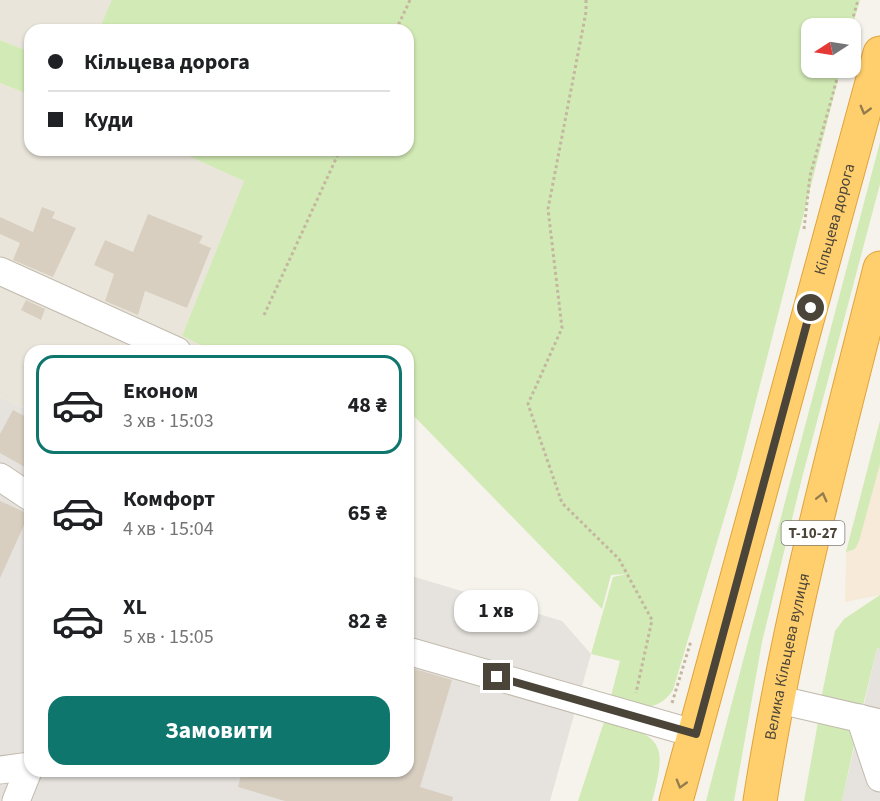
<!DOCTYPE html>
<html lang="uk">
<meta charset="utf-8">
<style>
body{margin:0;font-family:"Source Sans 3",sans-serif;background:#f6f6f6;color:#202124;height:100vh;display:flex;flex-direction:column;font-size:22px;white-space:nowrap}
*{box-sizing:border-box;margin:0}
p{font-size:20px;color:#757577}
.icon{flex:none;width:33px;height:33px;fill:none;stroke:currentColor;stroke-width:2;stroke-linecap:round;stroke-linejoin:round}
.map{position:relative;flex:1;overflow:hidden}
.sheet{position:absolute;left:24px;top:345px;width:390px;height:432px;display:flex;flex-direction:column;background:#fff;border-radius:18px;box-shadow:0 2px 4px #0004}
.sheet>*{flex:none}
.banner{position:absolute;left:24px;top:24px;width:390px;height:132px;border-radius:18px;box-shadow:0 2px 4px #0004;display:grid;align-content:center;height:132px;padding:0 24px;background:#fff}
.needle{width:39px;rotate:258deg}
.controls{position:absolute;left:801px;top:18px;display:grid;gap:12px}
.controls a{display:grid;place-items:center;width:60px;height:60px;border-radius:12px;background:#fff;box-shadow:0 2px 4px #0004;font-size:30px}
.end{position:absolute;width:27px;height:27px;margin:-14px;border:8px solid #4b4439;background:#fff;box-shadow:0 0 0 3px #fff}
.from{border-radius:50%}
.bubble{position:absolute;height:42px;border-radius:18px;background:#fff;box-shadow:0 2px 4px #0004;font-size:20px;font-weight:700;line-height:42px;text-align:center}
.banner b{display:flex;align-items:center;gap:21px;height:57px;font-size:22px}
.banner b+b{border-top:2px solid #e0e0e0}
.banner i{width:15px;height:15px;background:#202124}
ul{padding:10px 0 0;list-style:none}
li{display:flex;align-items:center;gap:18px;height:99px;margin:0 12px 9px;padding:0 12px;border:3px solid transparent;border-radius:18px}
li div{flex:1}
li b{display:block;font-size:22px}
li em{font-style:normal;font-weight:700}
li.on{border-color:#0f766e}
li>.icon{width:54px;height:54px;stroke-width:1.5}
.cta{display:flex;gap:12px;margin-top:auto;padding:12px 24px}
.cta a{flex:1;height:69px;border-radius:18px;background:#0f766e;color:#fff;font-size:24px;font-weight:700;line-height:69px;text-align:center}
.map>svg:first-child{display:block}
.residential{fill:#eae5da}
.commercial{fill:#f7ead8}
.industrial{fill:#e6e2dd}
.green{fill:#d2eab5}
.building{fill:#d8cfc1}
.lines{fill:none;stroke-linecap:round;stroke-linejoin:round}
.minor-casing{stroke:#c2bbae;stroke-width:29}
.highway-casing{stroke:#e0a43c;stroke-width:35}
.path{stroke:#c4b79f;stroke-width:3;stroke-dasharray:3 3;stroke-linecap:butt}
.minor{stroke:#fff;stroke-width:27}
.highway{stroke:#ffcf6e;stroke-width:33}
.oneway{stroke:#937c4e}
.route{stroke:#4b4439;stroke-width:8}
.labels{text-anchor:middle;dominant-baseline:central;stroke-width:6;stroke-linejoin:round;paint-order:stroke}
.shield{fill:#fff;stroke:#817c74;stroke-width:1.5}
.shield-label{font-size:15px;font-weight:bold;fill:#4b4439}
.street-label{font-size:16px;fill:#4b4439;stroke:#fff}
</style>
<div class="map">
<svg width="880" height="801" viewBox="0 0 880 801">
<rect width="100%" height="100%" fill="#f6f3ec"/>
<!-- residential -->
<g class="residential">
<polygon points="0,0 112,0 114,1 99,30 30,30 30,52 0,40"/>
<polygon points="0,83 30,95 30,150 175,150 244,181 182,336 213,351 30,351 30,411 0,397"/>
</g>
<!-- commercial -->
<polygon class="commercial" points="880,421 880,595 845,602 846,552"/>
<!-- industrial -->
<g class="industrial">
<polygon points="0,397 30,411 30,771 408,771 408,575 562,621 591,654 550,801 0,801"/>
<polygon points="877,648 880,649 880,801 842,801"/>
</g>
<!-- green -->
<g class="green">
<path d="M112,0h748l-9,31 -1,-3h-38v40h29l-104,407 -64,215c-18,26 -37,15 -63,10l10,-39 -29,-7 22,-77 14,-3 -16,1 -9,34 -194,-199v-59h-195l-31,-15 62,-155 -69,-31h233v-120h-309z"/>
<polygon points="0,40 30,52 30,95 0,83"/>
<polygon points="880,142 880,184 802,478 762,642 734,801 706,801"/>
<polygon points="880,421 880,464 859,541 855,549 846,552"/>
<polygon points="880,595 880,649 877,648 862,710 821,699 835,631 844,619"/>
<path d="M605,719c57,19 63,22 47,82h-74z"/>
<polygon points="818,722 857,732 842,801 804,801"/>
</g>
<!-- building -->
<g class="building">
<polygon points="42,207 55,212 52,218 76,228 53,277 13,260 20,243 0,234 0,217 33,232"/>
<polygon points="148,214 203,236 199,243 211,248 187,308 145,291 138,315 105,301 114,274 94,265 105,240 133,252"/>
<polygon points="26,300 45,309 41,320 21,310"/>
<polygon points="13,410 30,419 30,470 0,453 0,434"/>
<polygon points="0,501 29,514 0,578"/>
<polygon points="408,667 452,680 420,787 453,797 452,801 285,801 238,787 242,771 408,771"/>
</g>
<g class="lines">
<!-- minor casing -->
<g class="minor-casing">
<g id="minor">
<polyline points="0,271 177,351"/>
<polyline points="0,477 30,497"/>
<polyline points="408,651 696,734"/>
<polyline points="776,699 880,723"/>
<polyline points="860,718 880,778"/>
<polyline points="0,770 30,766"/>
<polyline points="16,801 30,766"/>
</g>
</g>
<!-- highway casing -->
<g class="highway-casing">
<g id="highway">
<path id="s1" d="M676,801l204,-748"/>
<path id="s2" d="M760,801c28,-181 75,-355 120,-533"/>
</g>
</g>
<!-- path -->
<g class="path">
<polyline points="586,0 586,12 548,209 562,328 528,404 562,503 619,559 652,620 636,693"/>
<polyline points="850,28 858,0"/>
<polyline points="396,30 410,0"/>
<polyline points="804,229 810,176 840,68"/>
<polyline points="264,315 340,150"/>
<polyline points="672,703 691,641"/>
</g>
<!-- minor -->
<use href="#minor" class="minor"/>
<!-- highway -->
<use href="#highway" class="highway"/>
</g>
<!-- one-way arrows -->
<defs><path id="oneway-chevron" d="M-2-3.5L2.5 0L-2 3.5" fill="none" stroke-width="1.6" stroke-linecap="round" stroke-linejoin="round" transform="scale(1.5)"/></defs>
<g class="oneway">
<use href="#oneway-chevron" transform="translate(865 110) rotate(105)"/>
<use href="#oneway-chevron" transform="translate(822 497) rotate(-76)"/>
<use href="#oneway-chevron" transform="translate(681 784) rotate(106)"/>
</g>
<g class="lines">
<!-- route -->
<polyline class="route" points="497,677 696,734 811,308"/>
</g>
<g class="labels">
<!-- shield labels -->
<rect class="shield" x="781.5" y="521" width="63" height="24" rx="4.5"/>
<g class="shield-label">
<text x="813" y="533">Т-10-27</text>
</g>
<!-- street labels -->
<g class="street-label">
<text stroke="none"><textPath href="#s1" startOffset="603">Кільцева дорога</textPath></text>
<text stroke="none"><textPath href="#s2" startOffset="147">Велика Кільцева вулиця</textPath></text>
</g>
</g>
</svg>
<div class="controls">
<a><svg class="needle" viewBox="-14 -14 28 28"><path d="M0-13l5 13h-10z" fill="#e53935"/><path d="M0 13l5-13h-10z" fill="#757577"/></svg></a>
</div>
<i class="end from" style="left:811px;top:308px"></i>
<i class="end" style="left:497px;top:677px"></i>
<div class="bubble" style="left:454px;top:590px;width:84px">1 хв</div>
<div class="banner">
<b><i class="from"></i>Кільцева дорога</b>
<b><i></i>Куди</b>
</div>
<section class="sheet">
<ul>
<li class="on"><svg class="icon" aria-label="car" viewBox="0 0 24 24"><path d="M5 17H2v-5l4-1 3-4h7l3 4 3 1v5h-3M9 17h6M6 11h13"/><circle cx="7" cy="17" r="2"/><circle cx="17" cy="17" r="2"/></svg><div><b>Економ</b><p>3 хв · 15:03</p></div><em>48 ₴</em></li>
<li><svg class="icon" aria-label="car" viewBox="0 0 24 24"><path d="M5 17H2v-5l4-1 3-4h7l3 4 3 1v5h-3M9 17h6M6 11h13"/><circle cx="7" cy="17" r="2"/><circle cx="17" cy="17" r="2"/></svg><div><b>Комфорт</b><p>4 хв · 15:04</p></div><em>65 ₴</em></li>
<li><svg class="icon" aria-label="car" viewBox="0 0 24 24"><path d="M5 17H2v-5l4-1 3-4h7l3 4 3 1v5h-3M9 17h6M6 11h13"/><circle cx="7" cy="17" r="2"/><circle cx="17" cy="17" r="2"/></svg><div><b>XL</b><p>5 хв · 15:05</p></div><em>82 ₴</em></li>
</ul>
<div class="cta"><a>Замовити</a></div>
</section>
</div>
